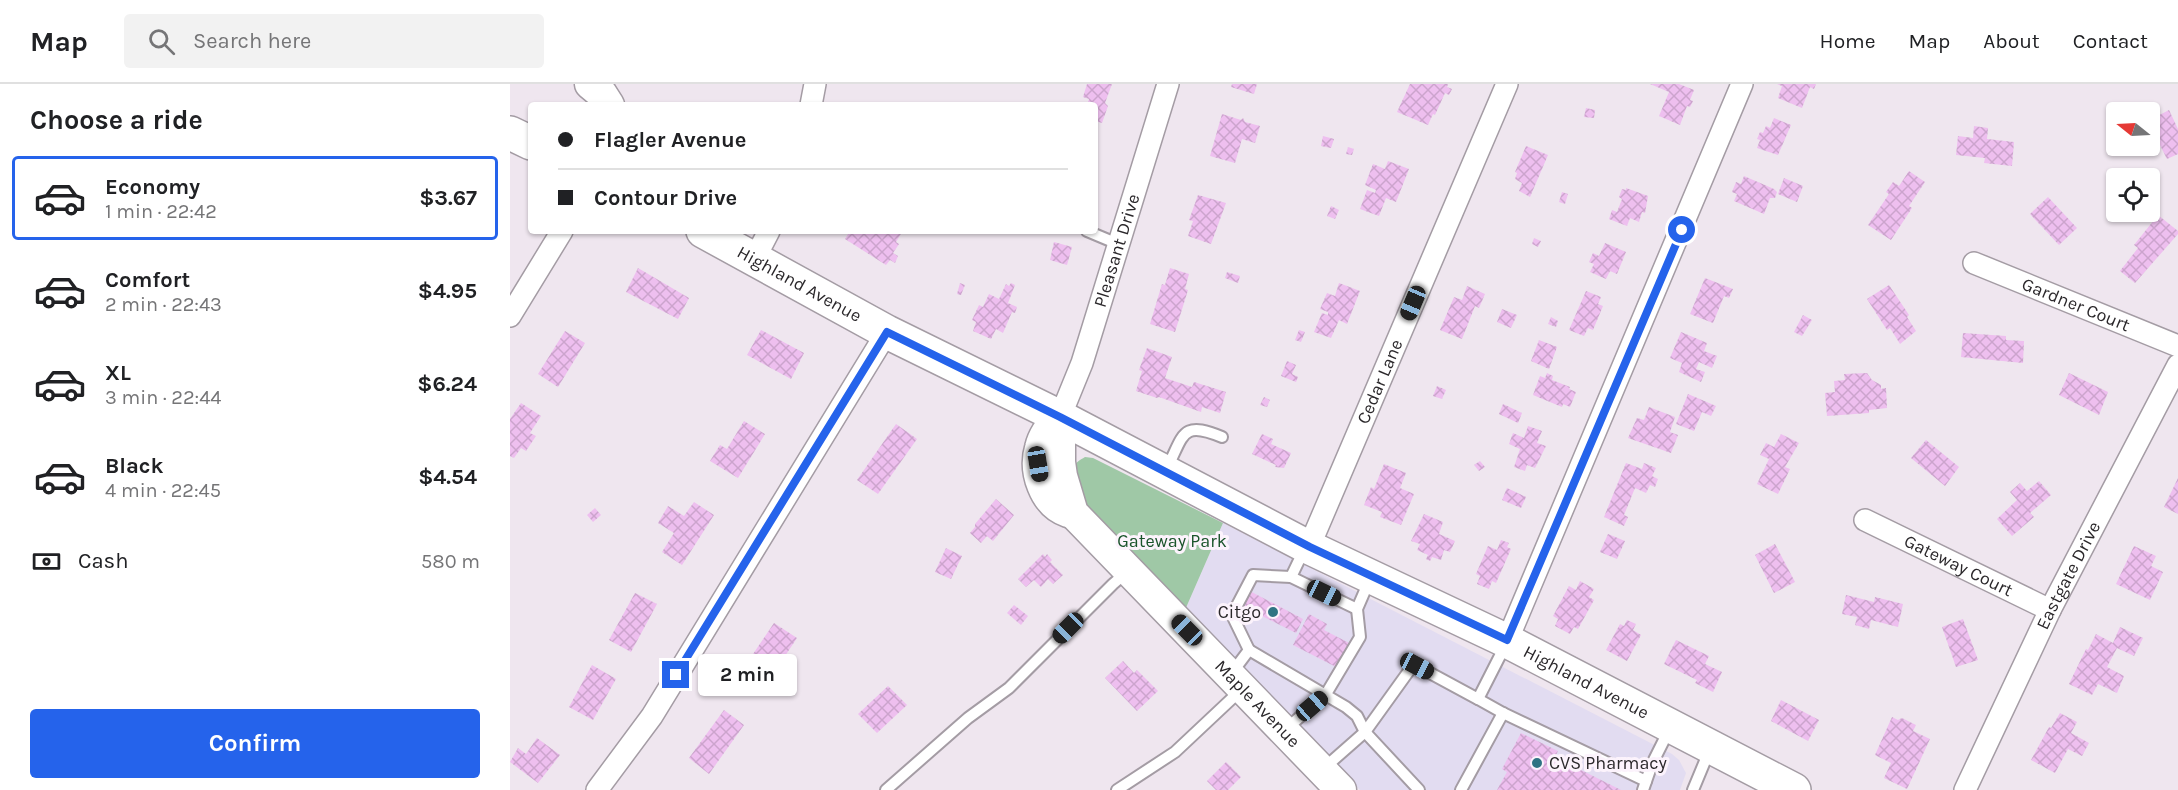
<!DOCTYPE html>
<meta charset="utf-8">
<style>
body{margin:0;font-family:Karla,sans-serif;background:#f2f2f2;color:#202124;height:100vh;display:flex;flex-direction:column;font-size:22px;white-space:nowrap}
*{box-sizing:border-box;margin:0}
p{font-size:20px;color:#757577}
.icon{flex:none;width:33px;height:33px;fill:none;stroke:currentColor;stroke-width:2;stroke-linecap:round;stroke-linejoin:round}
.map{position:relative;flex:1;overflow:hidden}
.panel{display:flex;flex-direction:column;background:#fff;width:510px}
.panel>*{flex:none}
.guide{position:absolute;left:18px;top:18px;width:570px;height:132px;border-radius:6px;box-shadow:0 2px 4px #0004;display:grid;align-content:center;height:132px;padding:0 30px;background:#fff}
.needle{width:39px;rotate:288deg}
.fabs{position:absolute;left:1596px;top:18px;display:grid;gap:12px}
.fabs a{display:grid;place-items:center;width:54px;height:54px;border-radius:6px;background:#fff;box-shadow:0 2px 4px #0004;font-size:30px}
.end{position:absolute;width:27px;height:27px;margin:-14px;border:8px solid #2563eb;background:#fff;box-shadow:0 0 0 3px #fff}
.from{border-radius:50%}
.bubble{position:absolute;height:42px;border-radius:6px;background:#fff;box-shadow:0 2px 4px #0004;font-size:20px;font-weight:700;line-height:42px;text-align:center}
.car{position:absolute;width:18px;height:36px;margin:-18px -9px;border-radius:8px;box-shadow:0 0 4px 2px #0007;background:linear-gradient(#222 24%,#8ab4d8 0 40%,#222 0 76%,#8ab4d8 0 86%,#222 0)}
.guide b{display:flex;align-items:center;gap:21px;height:57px;font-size:22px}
.guide b+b{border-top:2px solid #e0e0e0}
.guide i{width:15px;height:15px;background:#202124}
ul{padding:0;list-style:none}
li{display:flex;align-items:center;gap:18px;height:84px;margin:0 12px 9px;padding:0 18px;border:3px solid transparent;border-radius:6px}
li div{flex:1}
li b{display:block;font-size:22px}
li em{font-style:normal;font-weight:700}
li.selected{border-color:#2563eb}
li>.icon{width:54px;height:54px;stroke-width:1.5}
h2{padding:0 30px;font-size:27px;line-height:72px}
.pay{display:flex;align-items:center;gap:15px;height:66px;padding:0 30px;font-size:22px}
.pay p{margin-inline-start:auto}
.action{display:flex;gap:12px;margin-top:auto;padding:12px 30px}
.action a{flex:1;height:69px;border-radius:6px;background:#2563eb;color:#fff;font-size:24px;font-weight:700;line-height:69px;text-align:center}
header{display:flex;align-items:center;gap:36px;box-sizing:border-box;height:84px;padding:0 30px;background:#fff;border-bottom:2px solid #e0e0e0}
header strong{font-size:28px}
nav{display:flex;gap:33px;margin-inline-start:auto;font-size:21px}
.search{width:420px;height:54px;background:#f2f2f2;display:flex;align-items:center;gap:15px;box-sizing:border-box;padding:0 21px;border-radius:6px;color:#757577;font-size:22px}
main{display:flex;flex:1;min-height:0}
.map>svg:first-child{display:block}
.commercial{fill:#e2dcf1}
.park{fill:#9fc8a6}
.building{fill:url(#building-cross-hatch)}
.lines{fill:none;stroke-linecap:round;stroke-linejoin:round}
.lane-casing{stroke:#a49ca4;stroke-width:14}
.street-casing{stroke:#a49ca4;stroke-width:24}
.secondary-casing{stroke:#a49ca4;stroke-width:33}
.highway-casing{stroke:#a49ca4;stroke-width:36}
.lane{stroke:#fff;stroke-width:10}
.street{stroke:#fff;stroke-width:21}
.secondary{stroke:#fff;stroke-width:30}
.highway{stroke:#fff;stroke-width:33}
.route{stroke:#2563eb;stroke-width:8}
.poi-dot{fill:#2f7483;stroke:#fcf3fc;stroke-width:2}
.labels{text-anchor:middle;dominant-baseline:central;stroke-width:6;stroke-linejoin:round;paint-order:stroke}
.street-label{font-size:18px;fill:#2b282b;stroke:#fcf3fc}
.park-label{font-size:18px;fill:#1a542b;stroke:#fcf3fc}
.poi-label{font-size:18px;fill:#2b282b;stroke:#fcf3fc;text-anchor:end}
</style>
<header>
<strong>Map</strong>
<div class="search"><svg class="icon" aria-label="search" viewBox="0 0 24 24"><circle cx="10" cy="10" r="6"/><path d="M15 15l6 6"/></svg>Search here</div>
<nav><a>Home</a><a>Map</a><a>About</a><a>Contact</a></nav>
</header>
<main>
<section class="panel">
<h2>Choose a ride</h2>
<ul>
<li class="selected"><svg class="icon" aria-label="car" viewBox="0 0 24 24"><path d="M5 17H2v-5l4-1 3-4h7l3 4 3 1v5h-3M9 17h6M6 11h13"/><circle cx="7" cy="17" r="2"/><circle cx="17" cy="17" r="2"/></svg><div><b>Economy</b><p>1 min · 22:42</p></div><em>$3.67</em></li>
<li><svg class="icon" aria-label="car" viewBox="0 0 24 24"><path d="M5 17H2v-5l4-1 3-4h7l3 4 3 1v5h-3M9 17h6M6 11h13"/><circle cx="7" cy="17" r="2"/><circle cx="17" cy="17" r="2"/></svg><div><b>Comfort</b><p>2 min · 22:43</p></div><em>$4.95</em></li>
<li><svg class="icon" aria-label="car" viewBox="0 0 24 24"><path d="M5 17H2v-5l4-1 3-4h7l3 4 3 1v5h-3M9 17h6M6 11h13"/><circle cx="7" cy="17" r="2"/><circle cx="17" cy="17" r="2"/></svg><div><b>XL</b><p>3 min · 22:44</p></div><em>$6.24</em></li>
<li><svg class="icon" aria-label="car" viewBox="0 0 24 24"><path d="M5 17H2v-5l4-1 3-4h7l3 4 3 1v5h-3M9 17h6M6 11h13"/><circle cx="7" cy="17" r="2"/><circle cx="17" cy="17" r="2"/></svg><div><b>Black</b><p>4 min · 22:45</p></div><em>$4.54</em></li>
</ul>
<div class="pay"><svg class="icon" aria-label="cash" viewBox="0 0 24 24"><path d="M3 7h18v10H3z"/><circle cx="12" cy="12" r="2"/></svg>Cash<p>580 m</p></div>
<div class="action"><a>Confirm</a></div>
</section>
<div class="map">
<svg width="1668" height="706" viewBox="0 0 1668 706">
<defs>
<pattern id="building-cross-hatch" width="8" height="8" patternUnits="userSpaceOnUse" patternTransform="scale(1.5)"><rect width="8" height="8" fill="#eebfef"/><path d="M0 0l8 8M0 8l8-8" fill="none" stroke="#cca4cd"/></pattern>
</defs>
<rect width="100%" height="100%" fill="#efe6ef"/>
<!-- commercial -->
<polygon class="commercial" points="713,439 1162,670 1169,676 1176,689 1170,706 850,706 675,526"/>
<!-- park -->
<path class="park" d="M575,373l8,1 130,65 -38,87c-24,-25 -117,-107 -112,-140 1,-7 7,-10 12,-13z"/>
<!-- building -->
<g class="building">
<polygon points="577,0 602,0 595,19 598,22 592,39 585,37 585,21 577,21 579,15 573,13"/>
<polygon points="722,0 747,0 744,10 721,3"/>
<polygon points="900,0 938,0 937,3 942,5 939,11 935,9 925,31 923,30 918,41 887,28"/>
<polygon points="1140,0 1169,0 1184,6 1180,16 1183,17 1180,23 1177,22 1170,41 1149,32 1159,8"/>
<polygon points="1267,0 1306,0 1304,5 1300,3 1292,24 1268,14 1272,2"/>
<polygon points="1076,24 1085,26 1084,34 1074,33"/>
<polygon points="1659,26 1668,45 1668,70 1657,75 1640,41 1640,36"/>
<polygon points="712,30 731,36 733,34 735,38 750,42 745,59 732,55 725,79 700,72"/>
<polygon points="1264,34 1281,41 1268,71 1247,64 1250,56 1247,55 1250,48 1253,49 1256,42 1260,44"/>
<polygon points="1464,42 1478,44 1477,55 1504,58 1502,82 1474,79 1475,74 1446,71 1448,52 1463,54"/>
<polygon points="813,52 824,55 821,64 811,62"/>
<polygon points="1016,62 1038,71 1020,113 1009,107 1012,99 1005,95 1007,89 1005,88"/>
<polygon points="838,63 844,65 842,71 836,70"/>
<polygon points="878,77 899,85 886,118 876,114 869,132 850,125 857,106 865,109 866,106 855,101 863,80 875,85"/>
<polygon points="1399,87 1415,98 1399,122 1402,124 1381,156 1358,141 1379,110 1376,108 1383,98 1389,102"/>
<polygon points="1234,92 1264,105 1267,108 1265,114 1260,114 1254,130 1224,117 1227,110 1222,108 1226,98 1231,100"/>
<polygon points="1274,94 1293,102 1287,118 1268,110"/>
<polygon points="1116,104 1138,112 1135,129 1132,128 1129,138 1120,134 1117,142 1099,135 1102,126 1107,128 1112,115 1109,113 1112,105 1116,106"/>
<polygon points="1052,108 1058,110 1055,120 1049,118"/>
<polygon points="688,111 716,119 701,160 678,152 683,137 679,136"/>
<polygon points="1538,113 1567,144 1549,161 1520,130"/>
<polygon points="821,122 829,126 825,135 817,132"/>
<polygon points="1648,131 1668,147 1668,150 1625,199 1610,187 1628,164 1624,161"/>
<polygon points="340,147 390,147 392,148 386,158 389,160 383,169 388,172 385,179 380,176 376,181 335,155"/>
<polygon points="1024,154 1031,157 1028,163 1022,160"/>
<polygon points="544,158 562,163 557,181 540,176"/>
<polygon points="1095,159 1116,168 1107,190 1100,187 1096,195 1080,188 1084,180 1079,178 1083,169 1089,172"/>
<polygon points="128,184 179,214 168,235 116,208"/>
<polygon points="660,184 679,190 675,205 678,206 665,248 640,240 652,200 655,201"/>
<polygon points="717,188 730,192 728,199 715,194"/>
<polygon points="1195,194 1223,205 1219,214 1214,212 1203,239 1180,230"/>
<polygon points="450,199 455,201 451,211 447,210"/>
<polygon points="501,199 505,201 498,219 507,223 505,229 502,228 493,249 486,245 481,255 463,247 466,238 462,236 469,221 473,223 479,210 489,215 496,200 499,202"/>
<polygon points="829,199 850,207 837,240 829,236 821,254 804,248 812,229 818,231 818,228 810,225 817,209 825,212"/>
<polygon points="1379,201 1399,231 1397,233 1406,247 1390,260 1380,244 1377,246 1357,215"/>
<polygon points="957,202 975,210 969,224 965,222 952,255 930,246 944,213 952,216"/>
<polygon points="1076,207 1091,213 1088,220 1093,222 1083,246 1078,244 1074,252 1059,246"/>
<polygon points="992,225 1007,231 1001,244 987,238"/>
<polygon points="1293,231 1302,236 1292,252 1284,248"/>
<polygon points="1041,233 1048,237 1046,243 1038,240"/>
<polygon points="251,246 294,269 281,295 237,271"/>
<polygon points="789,246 795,248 791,258 785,256"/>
<polygon points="55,247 75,259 48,303 28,290"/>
<polygon points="1171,248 1197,259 1194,267 1207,272 1202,284 1189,278 1186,285 1195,288 1191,298 1169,288 1172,279 1160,274"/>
<polygon points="1453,249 1496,252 1496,256 1514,257 1513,279 1451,273"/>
<polygon points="1029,256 1047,263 1039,285 1021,277"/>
<polygon points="637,264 662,273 655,294 682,303 684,298 716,308 710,329 692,323 691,328 649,313 647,314 626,307 632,287 629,286"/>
<polygon points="777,277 786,281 782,290 788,293 786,298 771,292"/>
<polygon points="1037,289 1043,292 1042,296 1060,303 1059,305 1066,308 1060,323 1053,320 1052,323 1023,311 1030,292 1035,294"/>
<polygon points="1357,289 1362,296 1371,301 1371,305 1376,304 1377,324 1359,326 1359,329 1317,332 1315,309 1325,308 1324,297 1335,296 1334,290"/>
<polygon points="1559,289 1598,308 1589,331 1549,311"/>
<polygon points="927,302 936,306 932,315 923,312"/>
<polygon points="1178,310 1206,322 1201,332 1192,328 1184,347 1166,340"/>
<polygon points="754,313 760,316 757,323 750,321"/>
<polygon points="11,319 31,332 20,349 26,352 16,367 11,364 4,374 0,372 0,335"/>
<polygon points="993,320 1012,329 1008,339 989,330"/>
<polygon points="1139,323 1165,333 1160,348 1168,351 1161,369 1118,354 1127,334 1134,336"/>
<polygon points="234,337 255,350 228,394 200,377 210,361 217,365"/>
<polygon points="386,340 407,355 368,410 347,396"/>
<polygon points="1018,342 1032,347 1027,359 1036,362 1025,384 1017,381 1015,387 1004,383 1010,365 999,360 1003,349 1014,354"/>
<polygon points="752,350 763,355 761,360 781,369 774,384 765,383 766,381 742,370"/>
<polygon points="1271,350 1289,359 1275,383 1280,385 1268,410 1247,400 1259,375 1250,371 1256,359 1264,363"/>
<polygon points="1416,356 1449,383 1435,402 1401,374"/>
<polygon points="970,377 975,383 969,387 964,381"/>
<polygon points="1116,379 1132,385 1134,379 1146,384 1142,392 1148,395 1145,403 1140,401 1136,409 1125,404 1114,431 1118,433 1114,442 1094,433"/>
<polygon points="874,380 896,389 890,404 904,410 891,441 870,433 872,428 854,421 861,403 864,405"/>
<polygon points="1668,394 1668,430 1654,423"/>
<polygon points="1529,397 1541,411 1520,429 1524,433 1502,452 1487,435 1507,416 1500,408 1510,399 1517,407"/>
<polygon points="997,404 1016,413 1011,424 992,416"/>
<polygon points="486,415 504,431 483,457 477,452 471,459 460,449 465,443 465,440"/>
<polygon points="184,418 204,431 172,481 152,468 164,449 148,439 158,422 174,432"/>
<polygon points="85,424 91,431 83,438 77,431"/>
<polygon points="914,430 933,438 929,450 945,457 940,468 934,466 931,476 922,473 920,477 916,475 918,471 907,466 910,460 901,457"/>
<polygon points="1098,450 1115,457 1107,475 1090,468"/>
<polygon points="991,456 999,459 997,463 1001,465 986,499 982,497 979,505 967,500 970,492 966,490 978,462 987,466"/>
<polygon points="1265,460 1285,498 1264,509 1245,471"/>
<polygon points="1624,462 1646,472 1641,482 1653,488 1640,516 1606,500"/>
<polygon points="436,464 452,472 441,495 425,488"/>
<polygon points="533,470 535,473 537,470 542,476 540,478 553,491 543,500 538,495 531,503 524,496 516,503 508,495"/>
<polygon points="1070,497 1084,505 1079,513 1084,516 1068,545 1064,543 1060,550 1045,542 1048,535 1043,532 1059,502 1066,506"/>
<polygon points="738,506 793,535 786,549 730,521"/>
<polygon points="125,509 147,520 121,568 99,556"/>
<polygon points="1336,511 1364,518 1365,513 1393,520 1388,543 1361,536 1359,545 1345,541 1347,533 1332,530"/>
<polygon points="504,521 518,532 511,541 497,529"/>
<polygon points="799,530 817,540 814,546 841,560 828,584 783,561"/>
<polygon points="1453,535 1468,576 1446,583 1432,543"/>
<polygon points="1117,536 1126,540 1123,546 1131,551 1117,577 1096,566 1110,540 1114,542"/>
<polygon points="264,539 287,554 271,578 278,583 270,595 262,589 247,612 227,599 237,583 235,582"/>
<polygon points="1610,543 1633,554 1624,572 1607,564 1597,583 1614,592 1607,609 1588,600 1582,611 1559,600 1576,565 1578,566 1586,550 1603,559"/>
<polygon points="1166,556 1199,572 1195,580 1212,588 1203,608 1185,599 1187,596 1154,580"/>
<polygon points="613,577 624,589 627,586 648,607 627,627 595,594"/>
<polygon points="82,581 106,595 83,636 59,623"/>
<polygon points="378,602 397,621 367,649 348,630"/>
<polygon points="1271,616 1309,636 1298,657 1261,637"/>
<polygon points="214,626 234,641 199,690 179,674"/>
<polygon points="1550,629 1567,638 1561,649 1579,659 1572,672 1558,665 1545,689 1521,676 1539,643 1541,644"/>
<polygon points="1382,633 1388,636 1392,634 1406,641 1403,647 1420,655 1397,705 1374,694 1381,679 1365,671"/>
<polygon points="1011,649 1048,667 1045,673 1111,706 987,706 997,688 992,685"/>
<polygon points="27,654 50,671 28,699 0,678 8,664 16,670"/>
<polygon points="716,678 731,693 718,706 706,706 697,697"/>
</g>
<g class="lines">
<!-- lane casing -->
<g class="lane-casing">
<g id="lane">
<polyline points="577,147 608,160"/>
<path d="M657,384c17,-33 14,-48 55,-31"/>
<polyline points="781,493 794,466"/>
<polyline points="739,566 836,623 847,632 855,648 909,706"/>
<polyline points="721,590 739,566 722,531 743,491 781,493 847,525"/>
<polyline points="968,615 993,629 1136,697"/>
<polyline points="775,646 816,610 850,553 847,525 860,495"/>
<polyline points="813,685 855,648 901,584 907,582 968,615 996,560"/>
<polyline points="376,706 458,634 499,604 603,500 618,487"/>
<polyline points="607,706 665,668 731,606"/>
<polyline points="951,706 993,629"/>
<polyline points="1133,706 1142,680 1159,646"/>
<polyline points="1183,706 1200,665"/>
</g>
</g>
<!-- street casing -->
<g class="street-casing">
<g id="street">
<polyline points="301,21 305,0"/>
<polyline points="245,174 259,147"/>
<path id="s1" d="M1464,179l204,83"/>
<polyline points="0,232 52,147"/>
<path id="s2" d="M550,333l22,-54 86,-279"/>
<path id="s3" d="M1355,436l185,90"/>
<path id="s4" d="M799,463l198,-463"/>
<polyline points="997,557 1232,0"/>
<polyline points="87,706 142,632 377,248"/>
<path id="s5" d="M1455,706l85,-180 128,-245"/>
</g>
</g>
<!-- secondary casing -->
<g class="secondary-casing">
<g id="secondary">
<polyline points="80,0 92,10 99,21"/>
<path id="s6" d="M550,333v45l2,14 11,37 268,277"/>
<path d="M550,333c-9,8 -17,18 -20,31 -7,23 4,56 28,64"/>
</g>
</g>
<!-- highway casing -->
<g class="highway-casing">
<g id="highway">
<polyline points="0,49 21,59"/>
<path id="s7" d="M193,147l184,101 173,85 246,129 201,95 287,149"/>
</g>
</g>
<!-- lane -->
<use href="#lane" class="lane"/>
<!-- street -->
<use href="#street" class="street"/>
<!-- secondary -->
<use href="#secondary" class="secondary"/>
<!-- highway -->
<use href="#highway" class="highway"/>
</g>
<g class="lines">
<!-- route -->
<polyline class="route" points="166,591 377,248 550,333 800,463 997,556 1172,146"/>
</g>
<!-- markers -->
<g class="poi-dot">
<circle cx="763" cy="528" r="6"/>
<circle cx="1027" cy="679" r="6"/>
</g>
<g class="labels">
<!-- street labels -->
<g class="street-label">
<text stroke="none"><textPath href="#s2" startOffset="176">Pleasant Drive</textPath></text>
<text stroke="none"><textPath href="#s7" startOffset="110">Highland Avenue</textPath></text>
<text stroke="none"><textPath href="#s1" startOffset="110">Gardner Court</textPath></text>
<text stroke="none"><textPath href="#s4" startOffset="180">Cedar Lane</textPath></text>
<text stroke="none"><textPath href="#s3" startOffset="104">Gateway Court</textPath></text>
<text stroke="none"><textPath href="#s5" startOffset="238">Eastgate Drive</textPath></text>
<text stroke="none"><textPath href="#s7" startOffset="992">Highland Avenue</textPath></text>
<text stroke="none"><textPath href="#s6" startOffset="363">Maple Avenue</textPath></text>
</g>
<!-- park labels -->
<g class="park-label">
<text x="662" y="457">Gateway Park</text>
</g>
<!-- poi labels -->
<g class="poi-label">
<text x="751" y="528">Citgo</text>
<text x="1039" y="679" text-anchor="start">CVS Pharmacy</text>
</g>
</g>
</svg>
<div class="fabs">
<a><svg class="needle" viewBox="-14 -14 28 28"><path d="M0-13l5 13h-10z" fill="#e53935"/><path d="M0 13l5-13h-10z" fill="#757577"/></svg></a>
<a><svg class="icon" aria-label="locate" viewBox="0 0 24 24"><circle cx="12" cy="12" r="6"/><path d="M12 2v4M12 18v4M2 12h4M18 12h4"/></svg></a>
</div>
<i class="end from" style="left:1172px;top:146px"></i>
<i class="end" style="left:166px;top:591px"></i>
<div class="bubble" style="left:188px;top:570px;width:99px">2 min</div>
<i class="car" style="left:903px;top:219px;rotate:203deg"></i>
<i class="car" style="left:528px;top:380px;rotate:171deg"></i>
<i class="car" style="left:814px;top:509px;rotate:116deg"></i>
<i class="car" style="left:558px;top:544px;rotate:225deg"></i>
<i class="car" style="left:677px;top:546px;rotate:315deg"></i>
<i class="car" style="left:907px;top:582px;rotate:118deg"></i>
<i class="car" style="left:802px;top:622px;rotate:49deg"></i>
<div class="guide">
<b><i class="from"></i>Flagler Avenue</b>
<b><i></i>Contour Drive</b>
</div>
</div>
</main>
